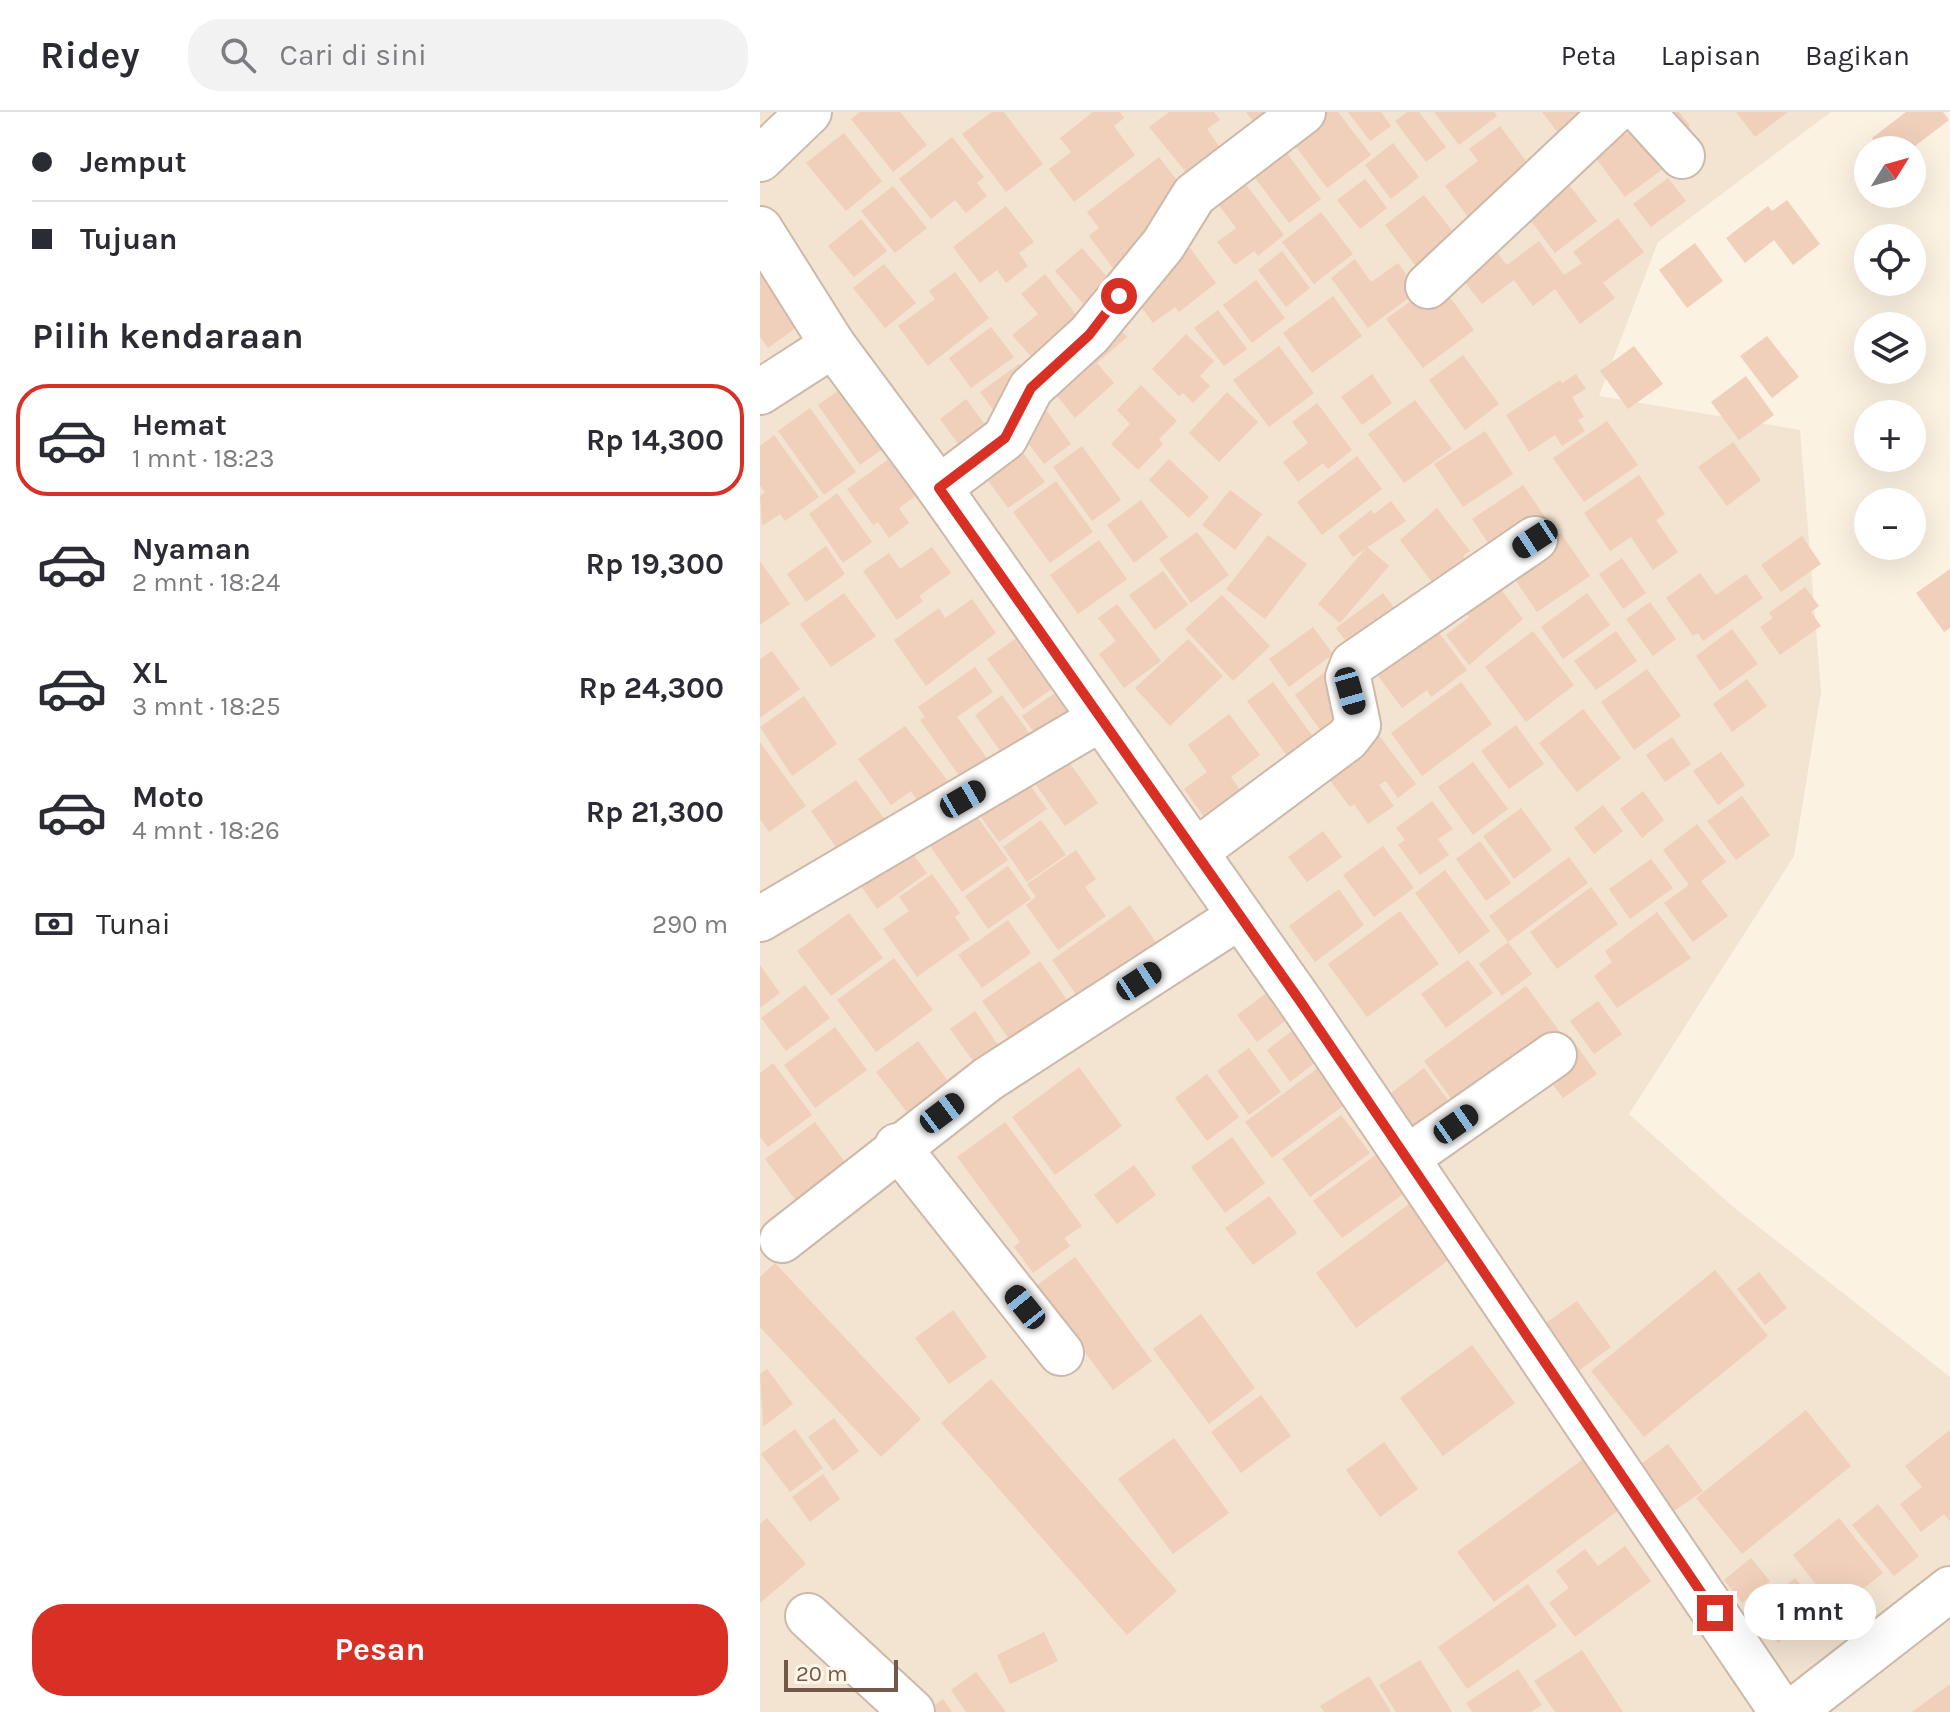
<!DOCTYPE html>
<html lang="id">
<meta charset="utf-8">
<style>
body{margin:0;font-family:Karla,sans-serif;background:#f2f2f3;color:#2b2b33;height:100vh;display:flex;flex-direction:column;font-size:30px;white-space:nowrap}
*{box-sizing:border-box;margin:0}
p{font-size:26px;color:#7c7c81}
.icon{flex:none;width:44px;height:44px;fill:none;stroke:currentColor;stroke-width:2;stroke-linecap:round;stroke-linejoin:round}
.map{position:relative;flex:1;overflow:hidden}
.panel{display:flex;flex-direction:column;background:#fff;width:760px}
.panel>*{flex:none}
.hud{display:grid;align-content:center;height:176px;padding:0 32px;background:#fff}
.needle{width:52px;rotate:53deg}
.fabs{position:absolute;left:1094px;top:24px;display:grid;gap:16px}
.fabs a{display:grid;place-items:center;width:72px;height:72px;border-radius:50%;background:#fff;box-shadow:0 8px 32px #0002;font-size:40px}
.scale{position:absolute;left:24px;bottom:20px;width:114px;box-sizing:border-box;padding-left:8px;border:4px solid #725849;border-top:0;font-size:22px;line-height:28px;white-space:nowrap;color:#725849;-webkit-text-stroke:6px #fef6e8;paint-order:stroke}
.end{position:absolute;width:36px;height:36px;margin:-18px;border:10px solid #d93025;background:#fff;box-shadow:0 0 0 4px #fff}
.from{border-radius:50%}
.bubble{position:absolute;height:56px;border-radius:28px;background:#fff;box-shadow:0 8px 32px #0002;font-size:26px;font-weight:700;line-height:56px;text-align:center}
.car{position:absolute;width:24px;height:48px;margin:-24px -12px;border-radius:10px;box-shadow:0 0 6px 2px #0007;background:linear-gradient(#222 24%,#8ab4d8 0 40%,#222 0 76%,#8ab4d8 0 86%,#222 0)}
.hud b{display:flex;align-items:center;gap:28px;height:76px;font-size:30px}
.hud b+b{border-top:2px solid #e1e1e2}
.hud i{width:20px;height:20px;background:#2b2b33}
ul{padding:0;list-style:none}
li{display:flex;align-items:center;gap:24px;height:112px;margin:0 16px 12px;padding:0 16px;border:4px solid transparent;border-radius:32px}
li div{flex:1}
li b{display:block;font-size:30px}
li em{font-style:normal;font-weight:700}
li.selected{border-color:#d93025}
li>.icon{width:72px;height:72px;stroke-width:1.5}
h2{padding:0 32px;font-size:36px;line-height:96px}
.pay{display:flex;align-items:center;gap:20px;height:88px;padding:0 32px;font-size:30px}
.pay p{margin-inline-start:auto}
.button{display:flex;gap:16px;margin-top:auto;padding:16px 32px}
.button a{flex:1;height:92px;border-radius:32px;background:#d93025;color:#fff;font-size:32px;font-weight:700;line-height:92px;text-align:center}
header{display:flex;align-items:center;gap:48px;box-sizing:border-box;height:112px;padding:0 40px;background:#fff;border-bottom:2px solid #e1e1e2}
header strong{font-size:38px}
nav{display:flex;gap:44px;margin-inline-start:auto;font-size:28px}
.search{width:560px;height:72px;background:#f2f2f3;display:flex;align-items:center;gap:20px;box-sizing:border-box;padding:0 28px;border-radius:32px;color:#7c7c81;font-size:30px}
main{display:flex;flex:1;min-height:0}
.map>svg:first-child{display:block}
.residential{fill:#f3e3d1}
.building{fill:#f0d0bb}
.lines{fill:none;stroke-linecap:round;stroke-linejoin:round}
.minor-casing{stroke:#ccb9a9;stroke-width:48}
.minor{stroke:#fff;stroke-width:44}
.route{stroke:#d93025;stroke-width:10}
</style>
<header>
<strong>Ridey</strong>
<div class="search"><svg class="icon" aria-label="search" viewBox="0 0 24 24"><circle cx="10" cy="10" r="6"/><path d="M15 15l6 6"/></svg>Cari di sini</div>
<nav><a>Peta</a><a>Lapisan</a><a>Bagikan</a></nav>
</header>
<main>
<section class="panel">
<div class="hud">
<b><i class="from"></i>Jemput</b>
<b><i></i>Tujuan</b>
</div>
<h2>Pilih kendaraan</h2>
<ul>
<li class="selected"><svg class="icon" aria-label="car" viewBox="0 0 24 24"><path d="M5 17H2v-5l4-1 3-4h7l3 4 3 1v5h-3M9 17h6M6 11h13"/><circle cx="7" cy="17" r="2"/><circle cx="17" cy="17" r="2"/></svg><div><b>Hemat</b><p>1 mnt · 18:23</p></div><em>Rp 14,300</em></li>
<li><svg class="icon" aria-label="car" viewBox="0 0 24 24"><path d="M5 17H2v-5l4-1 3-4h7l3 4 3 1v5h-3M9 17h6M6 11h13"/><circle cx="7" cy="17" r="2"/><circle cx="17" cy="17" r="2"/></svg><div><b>Nyaman</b><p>2 mnt · 18:24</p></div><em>Rp 19,300</em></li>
<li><svg class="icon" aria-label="car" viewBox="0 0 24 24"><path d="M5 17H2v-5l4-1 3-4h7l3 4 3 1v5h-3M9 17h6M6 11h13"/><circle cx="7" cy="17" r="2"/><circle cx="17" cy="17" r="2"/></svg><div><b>XL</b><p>3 mnt · 18:25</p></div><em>Rp 24,300</em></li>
<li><svg class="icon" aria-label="car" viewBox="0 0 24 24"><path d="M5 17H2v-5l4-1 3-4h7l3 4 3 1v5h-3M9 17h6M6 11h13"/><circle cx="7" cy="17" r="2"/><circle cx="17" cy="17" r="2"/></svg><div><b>Moto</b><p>4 mnt · 18:26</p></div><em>Rp 21,300</em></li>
</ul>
<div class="pay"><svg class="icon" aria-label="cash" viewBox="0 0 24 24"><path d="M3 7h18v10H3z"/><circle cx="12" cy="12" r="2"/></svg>Tunai<p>290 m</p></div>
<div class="button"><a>Pesan</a></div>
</section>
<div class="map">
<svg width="1190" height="1600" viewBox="0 0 1190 1600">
<rect width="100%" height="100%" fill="#fbf2e2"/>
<!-- residential -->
<polygon class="residential" points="0,0 1071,0 898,130 839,284 1040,318 1061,580 1034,744 869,1002 972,1094 1190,1265 1190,1600 0,1600"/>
<!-- building -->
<g class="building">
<polygon points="100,0 140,0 167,33 133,60 91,7"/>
<polygon points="232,0 244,0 283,52 246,80 202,22"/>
<polygon points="333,0 360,0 364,6 354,14 375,43 314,90 289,57 311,40 300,26"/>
<polygon points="409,0 454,0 460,8 447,17 467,45 434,70 389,15"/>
<polygon points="486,0 534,0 503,23"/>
<polygon points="565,0 578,0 611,43 567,76 530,27"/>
<polygon points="588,0 621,0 631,14 610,29"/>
<polygon points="647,0 659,0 686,35 666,50 635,9"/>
<polygon points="674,0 734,0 737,4 699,33"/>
<polygon points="782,0 822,0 802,26"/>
<polygon points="866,0 919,0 930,14 923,19 934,34 865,85 835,45 876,14"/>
<polygon points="976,0 1028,0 995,25"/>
<polygon points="1146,0 1183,0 1189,8 1150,38 1122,38 1112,26"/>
<polygon points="740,14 780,68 713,112 685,74 718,49 709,37"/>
<polygon points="84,21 122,69 86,99 46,51"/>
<polygon points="192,25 224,65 217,71 227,84 206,101 195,88 171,107 139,67"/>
<polygon points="515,25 561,87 529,111 483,50"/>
<polygon points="633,31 659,65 631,87 605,53"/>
<polygon points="399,45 432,88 370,136 376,144 356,160 329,124 339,116 327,100"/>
<polygon points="475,58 524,123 498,144 494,139 475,153 457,130 476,116 448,79"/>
<polygon points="908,66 926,89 891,115 873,92"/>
<polygon points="605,67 627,96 600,117 577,88"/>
<polygon points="133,74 167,116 135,141 101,99"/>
<polygon points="810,74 837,109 795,141 768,105"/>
<polygon points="664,83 701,130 661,161 625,113"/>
<polygon points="1027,88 1060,132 1033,153 1014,128 985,151 966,126 1008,94 1012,99"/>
<polygon points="246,94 274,130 259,141 268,154 246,171 237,158 220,171 193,135"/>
<polygon points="561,100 593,142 554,172 522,130"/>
<polygon points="858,106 884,140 843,171 855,186 820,212 795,177 773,194 754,168 722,192 693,155 728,129 747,153 779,129 804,163 822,151 813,140"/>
<polygon points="101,107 127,139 94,165 68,134"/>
<polygon points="424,128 456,171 419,200 415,195 393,211 378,190 399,174 386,158"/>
<polygon points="935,131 963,169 927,196 899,158"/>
<polygon points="322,136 360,180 333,203 295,159"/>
<polygon points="522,139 550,176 526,195 498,158"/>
<polygon points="595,147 611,170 638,151 658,179 608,216 571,166"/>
<polygon points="124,152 156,191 125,216 93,176"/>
<polygon points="0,158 40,213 8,236 0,225"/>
<polygon points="195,160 229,206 168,254 138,214 175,187 169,179"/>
<polygon points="285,162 325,214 279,254 252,223 278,202 261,182"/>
<polygon points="496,168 525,206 492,231 463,193"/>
<polygon points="678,169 714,218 663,256 626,207"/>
<polygon points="573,184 602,224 552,261 523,221"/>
<polygon points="458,198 487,237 464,254 434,216"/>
<polygon points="348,204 367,225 337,251 354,271 315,306 292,278"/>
<polygon points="231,215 254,245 211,276 189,246"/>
<polygon points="426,222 454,249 440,264 450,274 433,291 423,281 419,284 392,257"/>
<polygon points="1007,224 1039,265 1012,286 980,244"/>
<polygon points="519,234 554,281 509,315 473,268"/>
<polygon points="874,234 903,272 868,297 840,259"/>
<polygon points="703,243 739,292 705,318 669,268"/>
<polygon points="259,252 284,285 245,314 220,280"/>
<polygon points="612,262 632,291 602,313 581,285"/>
<polygon points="816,262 826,277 812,285 824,305 818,308 825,319 802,334 795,323 769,340 746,303 800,268 802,271"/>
<polygon points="986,264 1014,303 979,328 951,290"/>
<polygon points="381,273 417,309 399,327 403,332 378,358 351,332 370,312 357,298"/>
<polygon points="82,276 124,336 100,353 58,293"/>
<polygon points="467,280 498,310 459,350 429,321"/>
<polygon points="206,287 235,326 208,345 180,307"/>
<polygon points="655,288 692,337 644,371 608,322"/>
<polygon points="557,291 592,338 568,357 563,351 538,370 523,350 548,331 532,310"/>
<polygon points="50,296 96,360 64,383 18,319"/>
<polygon points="287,299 311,332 284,352 259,319"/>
<polygon points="847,309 878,353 824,390 793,346"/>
<polygon points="725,319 753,362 703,395 674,352"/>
<polygon points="14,323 59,385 25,409 20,402 2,414 0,384 5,380 0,374 0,334"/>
<polygon points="251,325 285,370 248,396 215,351"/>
<polygon points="973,330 1001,368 967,394 938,355"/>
<polygon points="322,334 361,388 332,409 293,355"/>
<polygon points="137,341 163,378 139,396 149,411 129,426 118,410 113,413 87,377"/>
<polygon points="597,344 622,377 562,423 537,390"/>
<polygon points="409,347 449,385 429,406 389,368"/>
<polygon points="879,363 905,402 896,408 918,440 893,458 871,425 850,439 824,401"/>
<polygon points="296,369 333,420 290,451 253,400"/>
<polygon points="763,373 792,415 741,450 712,407"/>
<polygon points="470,378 502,402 475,438 442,413"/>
<polygon points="77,381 112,430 83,451 49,402"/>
<polygon points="381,388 408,425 374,451 347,413"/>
<polygon points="631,389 646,409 593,445 578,424 611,398 614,402"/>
<polygon points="677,396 710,439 703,444 710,453 678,478 640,428"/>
<polygon points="437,420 469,463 431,491 399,447"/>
<polygon points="801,421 830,464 777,500 748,457"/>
<polygon points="508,423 547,452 505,507 466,477"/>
<polygon points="1042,424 1061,452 1021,480 1001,453"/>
<polygon points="339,428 367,467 318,502 290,463"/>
<polygon points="66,434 85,462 46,490 27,462"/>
<polygon points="172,435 191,461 159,484 163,489 137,508 103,459 129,441 140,457"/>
<polygon points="607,435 629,454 580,511 558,492"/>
<polygon points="862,446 886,481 863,497 839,462"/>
<polygon points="0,449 30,492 0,513"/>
<polygon points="1190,457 1190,516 1184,520 1156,481"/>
<polygon points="403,459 428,493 395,518 369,483"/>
<polygon points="729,461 763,507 709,553 686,523 709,505 695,487"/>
<polygon points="940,461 956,483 986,462 1003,486 943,529 938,521 933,524 906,486"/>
<polygon points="1045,475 1059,494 1051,500 1061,514 1020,543 1000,515 1013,506 1009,501"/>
<polygon points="84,481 116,524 71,555 40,512"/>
<polygon points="623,481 644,509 597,544 576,516"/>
<polygon points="827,481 850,513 803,547 781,515"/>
<polygon points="462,483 510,534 473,569 425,517"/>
<polygon points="212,487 236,521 166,574 134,528 179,496 185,506"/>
<polygon points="890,490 916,527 893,544 866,507"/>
<polygon points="357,492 401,549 364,576 339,542 356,529 338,506"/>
<polygon points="668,506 707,558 671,585 667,578 642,596 615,560"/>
<polygon points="553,515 573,542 529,575 509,547"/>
<polygon points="972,517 998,552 960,579 936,544"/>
<polygon points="773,519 814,573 766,610 725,555"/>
<polygon points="856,519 877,549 836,578 814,549"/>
<polygon points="263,521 299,572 263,597 227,547"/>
<polygon points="428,527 463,564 410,614 375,576"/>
<polygon points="12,539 40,577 0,606 0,547"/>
<polygon points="574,553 608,599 568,629 535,583"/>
<polygon points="215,555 233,580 197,605 232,653 205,672 160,608 165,605 158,595"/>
<polygon points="887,557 921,604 874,638 841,590"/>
<polygon points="987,567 1007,594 972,620 953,592"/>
<polygon points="513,570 562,637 536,656 487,589"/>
<polygon points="701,570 732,612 662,664 631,621"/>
<polygon points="306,573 325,599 281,630 262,604"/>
<polygon points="242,583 275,629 247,649 215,603"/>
<polygon points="44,584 77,632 32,664 0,615"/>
<polygon points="823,597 861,646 817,680 779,631"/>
<polygon points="469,602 500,643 471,665 489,691 453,717 424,677 447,660 428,633"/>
<polygon points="610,612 656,672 638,686 626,669 619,673 634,694 608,712 594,692 590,695 557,651"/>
<polygon points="756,613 784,652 749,677 721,639"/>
<polygon points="145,614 195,678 164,699 151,679 131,693 98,647"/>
<polygon points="912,625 931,652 905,670 886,643"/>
<polygon points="0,630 46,694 9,720 0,707"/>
<polygon points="297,633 338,691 305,714 264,656"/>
<polygon points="961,640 985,673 958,693 933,659"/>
<polygon points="713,650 748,697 713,723 678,675"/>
<polygon points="258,656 287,697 239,730 210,690"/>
<polygon points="96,668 125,708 80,741 51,699"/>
<polygon points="883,679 904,708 882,726 860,697"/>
<polygon points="982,684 1010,723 976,748 947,709"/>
<polygon points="206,689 248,748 202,780 161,721"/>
<polygon points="672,689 693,717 678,727 689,743 660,763 638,733 645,728 636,716"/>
<polygon points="843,693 863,719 834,742 814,716"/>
<polygon points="761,696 792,738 754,767 723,724"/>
<polygon points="281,708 306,743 267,770 243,735"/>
<polygon points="937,712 966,750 941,769 968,804 933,830 904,791 929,773 903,738"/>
<polygon points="563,719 582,745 547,770 528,745"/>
<polygon points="141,726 167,761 117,797 92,761"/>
<polygon points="720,729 751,771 726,789 696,747"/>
<polygon points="623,734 654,776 614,805 583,763"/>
<polygon points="316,738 336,767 325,775 346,804 298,838 266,793 276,785 267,772"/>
<polygon points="809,745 828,771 748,830 729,804"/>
<polygon points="891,747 913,776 870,807 849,777"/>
<polygon points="248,754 271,787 228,817 205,784"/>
<polygon points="685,758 730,819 699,842 655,781"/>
<polygon points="172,762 200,801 195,805 210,827 157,865 123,817 149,799 139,785"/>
<polygon points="831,775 858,812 797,857 770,820"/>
<polygon points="579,777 604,813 555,850 529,814"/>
<polygon points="370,793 407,846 329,901 292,848"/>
<polygon points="640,799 679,852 607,905 568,852"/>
<polygon points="897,800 931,846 857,896 834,864 852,850 845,839"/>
<polygon points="89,801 123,846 71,884 37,839"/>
<polygon points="248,808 271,841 222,876 198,843"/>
<polygon points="748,830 772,862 742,884 719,852"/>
<polygon points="134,846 173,898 116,940 77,888"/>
<polygon points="708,848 733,881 686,916 661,882"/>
<polygon points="280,849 314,898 257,938 222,889"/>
<polygon points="0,853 20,881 0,896"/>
<polygon points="45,873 70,906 26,939 1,906"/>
<polygon points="517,873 537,900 497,930 477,903"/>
<polygon points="766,874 800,920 698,996 664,949"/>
<polygon points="838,889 862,922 834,942 810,909"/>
<polygon points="215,899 242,939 218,956 190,917"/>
<polygon points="75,915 107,958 55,996 24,953"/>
<polygon points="533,918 556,950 530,970 507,938"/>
<polygon points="158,929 194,977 153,1008 116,960"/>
<polygon points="816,933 837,962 803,986 782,958"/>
<polygon points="489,936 521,980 489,1003 457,959"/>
<polygon points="566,950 594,986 512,1046 485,1010"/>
<polygon points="13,951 52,1003 8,1035 0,1025 0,961"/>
<polygon points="319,955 362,1014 295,1063 252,1005"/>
<polygon points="664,956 699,1003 661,1030 627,984"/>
<polygon points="447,962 479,1005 447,1029 415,986"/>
<polygon points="581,1003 610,1041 550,1085 522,1047"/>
<polygon points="55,1010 90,1057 40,1094 5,1047"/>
<polygon points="245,1010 322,1114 304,1126 310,1134 273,1161 254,1135 260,1130 197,1045"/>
<polygon points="472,1025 505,1071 465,1101 431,1055"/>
<polygon points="617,1042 646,1080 582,1126 553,1089"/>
<polygon points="374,1053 396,1083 357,1112 334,1083"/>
<polygon points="509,1084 537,1121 493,1153 465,1116"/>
<polygon points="657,1086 697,1142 596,1216 556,1161"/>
<polygon points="315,1145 392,1249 353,1278 276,1174"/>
<polygon points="15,1151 161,1307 121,1345 0,1215 0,1165"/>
<polygon points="955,1158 1008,1224 884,1325 831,1259"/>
<polygon points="999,1160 1027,1196 1005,1213 977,1177"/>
<polygon points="817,1189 851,1235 813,1263 779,1216"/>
<polygon points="193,1198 227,1245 189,1272 155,1226"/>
<polygon points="441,1202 495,1276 449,1312 393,1237"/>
<polygon points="712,1233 755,1291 683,1344 640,1286"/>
<polygon points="7,1257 33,1292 3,1315 0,1262"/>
<polygon points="231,1267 417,1479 367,1523 181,1311"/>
<polygon points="501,1283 531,1324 481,1361 451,1320"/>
<polygon points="1046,1298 1091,1354 982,1442 936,1386"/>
<polygon points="74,1306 99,1339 73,1359 48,1325"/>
<polygon points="35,1317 63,1356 30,1380 1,1342"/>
<polygon points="1190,1318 1190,1410 1184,1402 1161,1420 1140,1392 1162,1375 1145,1354"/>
<polygon points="414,1326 469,1401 413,1442 358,1367"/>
<polygon points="624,1330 658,1377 620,1405 586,1358"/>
<polygon points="908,1332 943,1379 904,1406 870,1360"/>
<polygon points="830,1342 867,1392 734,1490 697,1440"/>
<polygon points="63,1362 80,1387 50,1410 32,1385"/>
<polygon points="1118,1392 1159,1444 1134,1464 1092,1413"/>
<polygon points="7,1406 46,1452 0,1491 0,1412"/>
<polygon points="1079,1406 1123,1461 1076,1498 1033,1443"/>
<polygon points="865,1434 891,1469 815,1525 789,1491 809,1476 796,1459 825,1437 838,1454"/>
<polygon points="991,1446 1010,1469 982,1491 964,1468"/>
<polygon points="1035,1466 1060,1497 1018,1531 993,1499"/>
<polygon points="768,1472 797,1514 707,1577 678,1535"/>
<polygon points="284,1520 298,1549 250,1572 237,1543"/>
<polygon points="822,1538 863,1600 795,1600 774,1569"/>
<polygon points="660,1548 692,1600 636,1600 619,1573"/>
<polygon points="758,1557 782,1593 771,1600 712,1600 706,1591"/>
<polygon points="216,1560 246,1600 206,1600 191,1578"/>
<polygon points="609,1564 631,1600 564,1600 560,1594"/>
<polygon points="1190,1572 1190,1600 1152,1600"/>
<polygon points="183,1587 192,1600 165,1600"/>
</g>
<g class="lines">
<!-- minor casing -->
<g class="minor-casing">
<g id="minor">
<polyline points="882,0 922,44"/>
<polyline points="0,47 49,0"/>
<polyline points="0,117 73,233 179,376 540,889 1022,1600"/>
<polyline points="668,174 853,0"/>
<polyline points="0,280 73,233"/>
<polyline points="179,376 245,326 271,276 329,223 403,133 434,83 543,0"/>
<polyline points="435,740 587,627 598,613 588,565 593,552 775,427"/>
<polyline points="0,807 340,607"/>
<polyline points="137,1034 301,1241"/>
<polyline points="647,1046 794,943"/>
<polyline points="22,1128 228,967 480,804"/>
<polyline points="48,1504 152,1600"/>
<polyline points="1032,1600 1190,1477"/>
</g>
</g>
<!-- minor -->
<use href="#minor" class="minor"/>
</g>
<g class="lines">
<!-- route -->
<polyline class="route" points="359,184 329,223 271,276 245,326 179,376 540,889 955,1501"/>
</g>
</svg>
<div class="fabs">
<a><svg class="needle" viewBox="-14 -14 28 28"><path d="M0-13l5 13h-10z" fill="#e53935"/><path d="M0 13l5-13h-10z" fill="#7c7c81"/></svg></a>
<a><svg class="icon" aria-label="locate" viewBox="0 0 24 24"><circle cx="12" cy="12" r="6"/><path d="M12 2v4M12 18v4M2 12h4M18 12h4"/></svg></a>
<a><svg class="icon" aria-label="layers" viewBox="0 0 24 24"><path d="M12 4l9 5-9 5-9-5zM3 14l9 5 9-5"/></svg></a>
<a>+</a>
<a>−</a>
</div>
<div class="scale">20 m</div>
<i class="end from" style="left:359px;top:184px"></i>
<i class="end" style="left:955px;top:1501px"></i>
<div class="bubble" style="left:984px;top:1472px;width:132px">1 mnt</div>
<i class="car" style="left:775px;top:427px;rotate:237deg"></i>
<i class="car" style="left:590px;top:579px;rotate:164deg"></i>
<i class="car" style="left:203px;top:687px;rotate:60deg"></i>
<i class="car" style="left:379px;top:869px;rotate:57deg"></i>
<i class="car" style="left:182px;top:1001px;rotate:53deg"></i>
<i class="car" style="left:696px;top:1012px;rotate:55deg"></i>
<i class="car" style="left:265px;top:1195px;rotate:321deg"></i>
</div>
</main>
